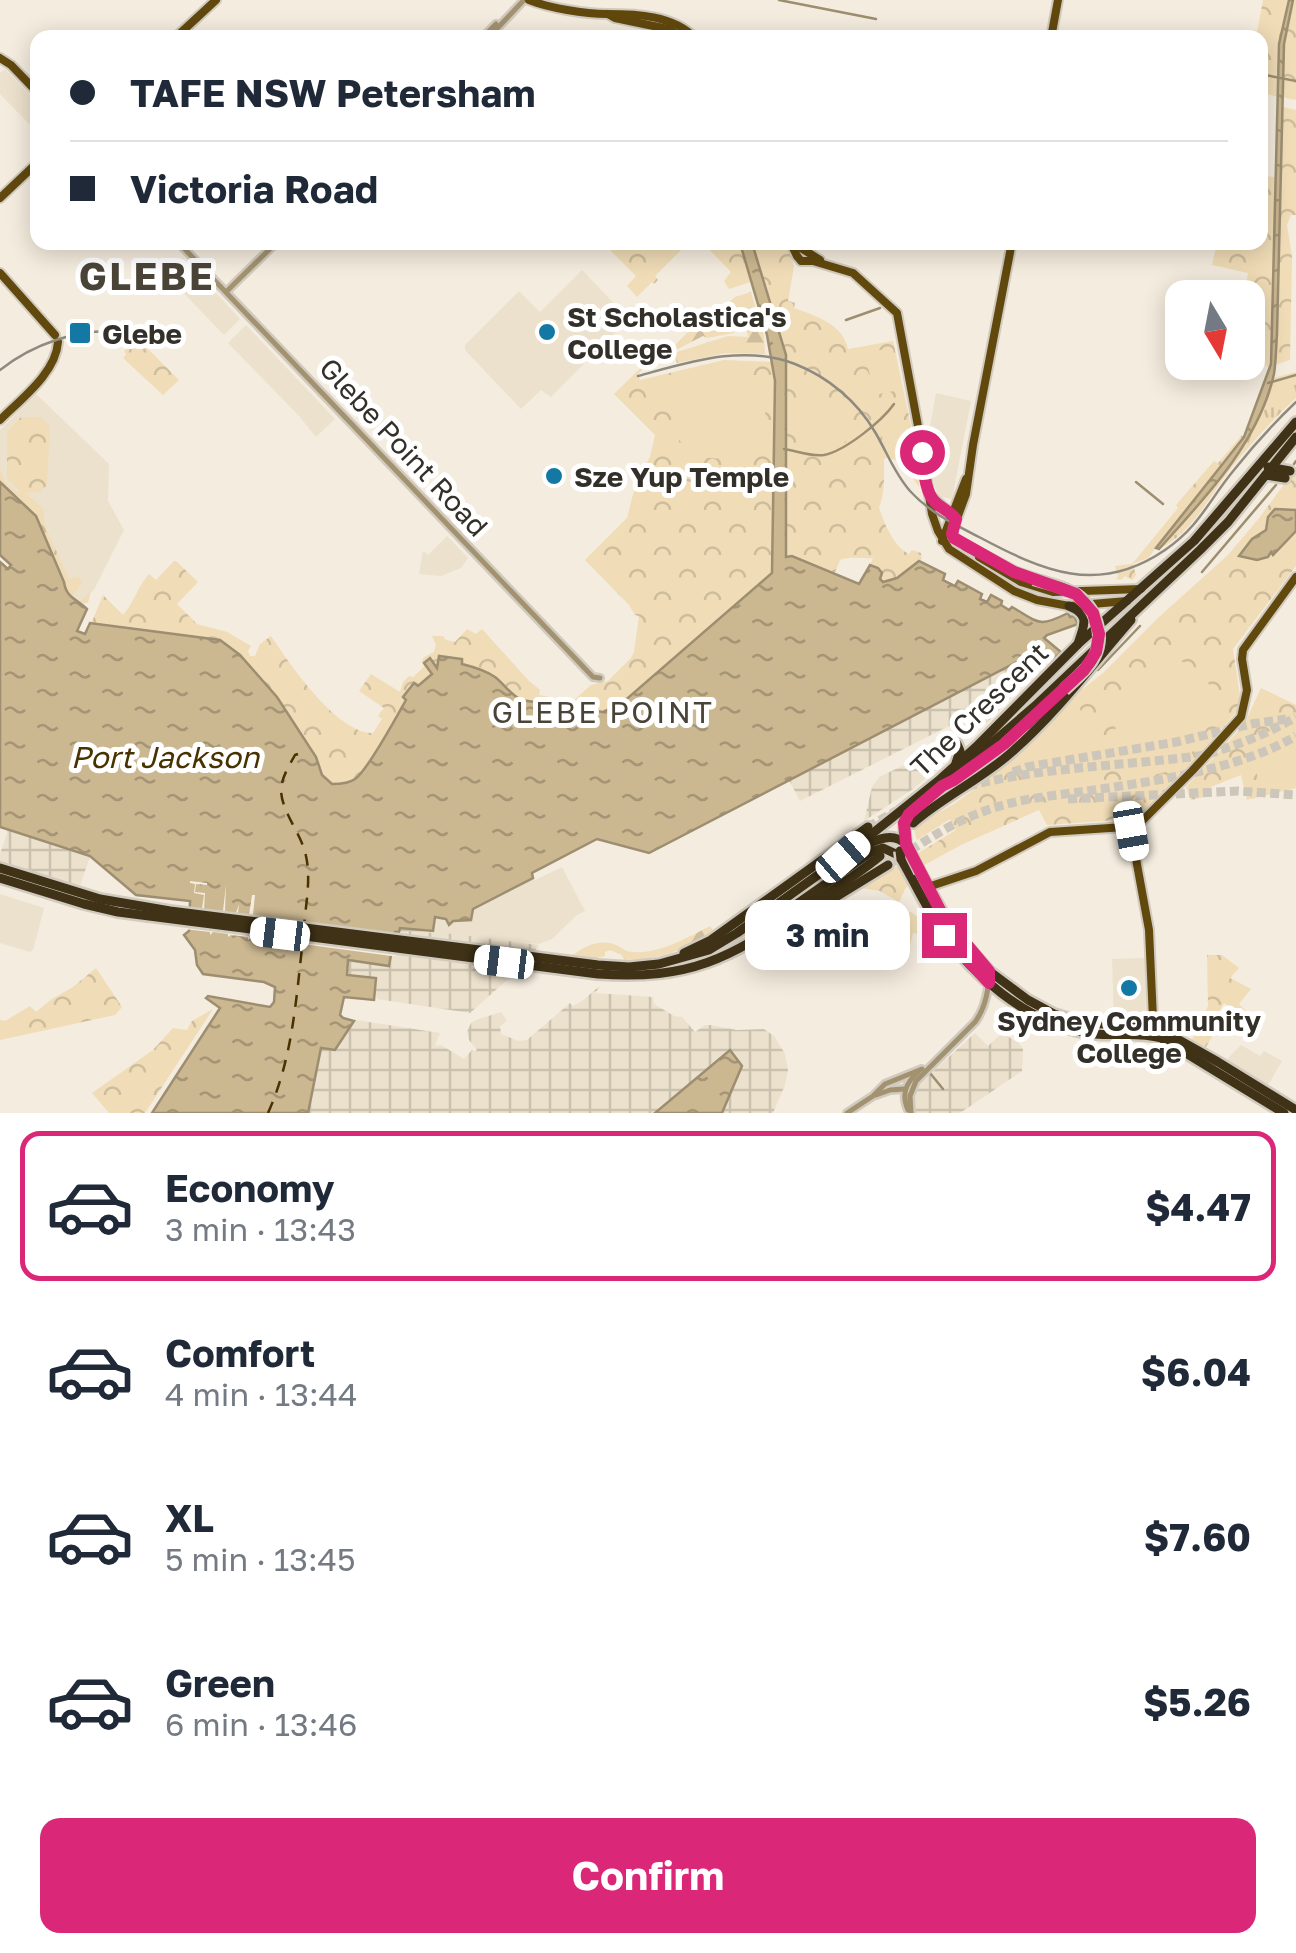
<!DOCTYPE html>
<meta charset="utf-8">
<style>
body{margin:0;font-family:"Golos Text",sans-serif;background:#f2f2f3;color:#1f2937;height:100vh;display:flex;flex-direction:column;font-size:38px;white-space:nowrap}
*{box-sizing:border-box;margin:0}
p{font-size:32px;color:#747a83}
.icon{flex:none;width:55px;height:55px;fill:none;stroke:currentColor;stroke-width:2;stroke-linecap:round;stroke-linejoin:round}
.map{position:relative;height:1113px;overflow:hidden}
.side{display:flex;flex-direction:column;background:#fff;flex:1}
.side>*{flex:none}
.top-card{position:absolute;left:30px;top:30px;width:1238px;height:220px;border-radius:20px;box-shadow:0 5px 25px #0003;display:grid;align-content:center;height:220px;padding:0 40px;background:#fff}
.needle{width:65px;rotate:170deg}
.fabs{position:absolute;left:1165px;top:280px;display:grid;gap:20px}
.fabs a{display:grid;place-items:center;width:100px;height:100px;border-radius:20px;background:#fff;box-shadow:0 5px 25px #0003;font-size:50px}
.end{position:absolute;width:45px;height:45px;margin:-22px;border:12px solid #db2777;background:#fff;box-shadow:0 0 0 5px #fff}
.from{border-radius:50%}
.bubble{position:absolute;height:70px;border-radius:20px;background:#fff;box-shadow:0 5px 25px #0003;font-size:32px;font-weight:700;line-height:70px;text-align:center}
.car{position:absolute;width:30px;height:60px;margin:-30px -15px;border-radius:12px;box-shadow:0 0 8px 2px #0007;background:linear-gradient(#fff 24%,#345 0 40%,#fff 0 76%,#345 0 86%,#fff 0)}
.top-card b{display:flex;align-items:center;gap:35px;height:95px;font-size:38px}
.top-card b+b{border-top:2px solid #e0e1e3}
.top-card i{width:25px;height:25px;background:#1f2937}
ul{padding:18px 0 0;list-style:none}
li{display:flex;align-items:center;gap:30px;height:150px;margin:0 20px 15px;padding:0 20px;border:5px solid transparent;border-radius:20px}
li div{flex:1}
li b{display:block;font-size:38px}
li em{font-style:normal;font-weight:700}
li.current{border-color:#db2777}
li>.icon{width:90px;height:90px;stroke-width:1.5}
.action{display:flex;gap:20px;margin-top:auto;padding:20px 40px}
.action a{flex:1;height:115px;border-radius:20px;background:#db2777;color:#fff;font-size:40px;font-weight:700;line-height:115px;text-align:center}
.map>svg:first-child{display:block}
.built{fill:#ece1cc}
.industrial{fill:url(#industrial-grid)}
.grass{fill:url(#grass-tufts)}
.forest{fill:url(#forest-firs)}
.park{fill:url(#park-crowns)}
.garden{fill:#f0dcb6}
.water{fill:url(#water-ripples);stroke:#9d8e71;stroke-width:2.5}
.pier{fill:#f4ecde}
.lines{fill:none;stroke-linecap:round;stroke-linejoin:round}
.stream{stroke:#9d8e71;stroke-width:2.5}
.ferry{stroke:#473200;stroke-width:2.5;stroke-dasharray:12 10;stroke-linecap:butt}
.highway-tunnel{stroke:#cdc6ba;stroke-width:9;stroke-dasharray:9 4.5;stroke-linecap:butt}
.minor-casing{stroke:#d1cabe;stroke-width:10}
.major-casing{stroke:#d1cabe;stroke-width:12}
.highway-casing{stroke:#d1cabe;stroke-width:14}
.minor{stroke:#a3926f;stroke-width:5}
.major{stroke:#61480d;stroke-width:8}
.highway{stroke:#3f3216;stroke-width:9}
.tram{stroke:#8f8a80;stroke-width:2.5}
.highway-bridge-casing{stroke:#d1cabe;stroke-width:14;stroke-linecap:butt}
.highway-bridge{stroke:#3f3216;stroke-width:9}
.route{stroke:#db2777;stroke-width:12}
.poi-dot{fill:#1379a4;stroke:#fff;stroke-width:4}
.labels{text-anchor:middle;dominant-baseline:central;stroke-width:10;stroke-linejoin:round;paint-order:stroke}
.poi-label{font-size:28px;font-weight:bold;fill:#33302a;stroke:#fff;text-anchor:start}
.street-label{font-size:28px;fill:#33302a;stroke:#fff}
.neighbourhood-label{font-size:30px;letter-spacing:2.5px;fill:#4a4438;stroke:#fff}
.water-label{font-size:30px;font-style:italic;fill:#473200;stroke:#fff}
.district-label{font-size:38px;font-weight:bold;letter-spacing:2.5px;fill:#4a4438;stroke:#fff}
</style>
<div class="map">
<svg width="1296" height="1113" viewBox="0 0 1296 1113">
<defs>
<pattern id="industrial-grid" width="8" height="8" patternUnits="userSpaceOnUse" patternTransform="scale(2.5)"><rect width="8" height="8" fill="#ece1cc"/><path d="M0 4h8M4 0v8" fill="none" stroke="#cbc1af"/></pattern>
<pattern id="grass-tufts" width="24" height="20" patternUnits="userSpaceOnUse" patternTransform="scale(2.5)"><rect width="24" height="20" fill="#f0dcb6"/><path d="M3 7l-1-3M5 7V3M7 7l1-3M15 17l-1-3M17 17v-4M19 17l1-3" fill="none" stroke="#cebd9d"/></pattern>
<pattern id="forest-firs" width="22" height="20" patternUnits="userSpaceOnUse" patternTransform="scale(2.5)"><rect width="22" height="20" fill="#f0dcb6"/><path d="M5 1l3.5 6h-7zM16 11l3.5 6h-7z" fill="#cebd9d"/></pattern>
<pattern id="park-crowns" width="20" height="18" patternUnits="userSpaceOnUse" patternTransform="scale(2.5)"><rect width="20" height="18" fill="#f0dcb6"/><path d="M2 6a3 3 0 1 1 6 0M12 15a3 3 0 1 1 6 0" fill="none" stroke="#cebd9d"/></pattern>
<pattern id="water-ripples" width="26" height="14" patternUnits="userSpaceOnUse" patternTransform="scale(2.5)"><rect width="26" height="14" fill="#cbb790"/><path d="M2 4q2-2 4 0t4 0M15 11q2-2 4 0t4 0" fill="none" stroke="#a59576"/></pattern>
</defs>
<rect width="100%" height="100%" fill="#f4ecde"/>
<!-- built -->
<g class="built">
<polygon points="5,69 37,102 37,132 0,94 0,73"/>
<polygon points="193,268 240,319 224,335 175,284"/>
<polygon points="582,270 629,319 551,397 541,390 521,409 465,350 465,345 519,291 540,312"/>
<polygon points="246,325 335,419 316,437 299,416 228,343"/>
<polygon points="936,393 971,401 952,499 937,496 930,469 928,438"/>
<polygon points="36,394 109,464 108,501 124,530 94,590 80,601 73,596 83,581 69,580 44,523 5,482 0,467 0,430"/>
<polygon points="447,536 468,558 461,568 441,576 419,574 423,551 428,555"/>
<polygon points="562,867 585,911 577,915 552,939 539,944 433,933 434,917 453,921 471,920 473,909 533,878 535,880"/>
<polygon points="0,894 44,908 33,950 30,952 0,943"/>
<polygon points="1145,958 1146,1019 1114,1020 1112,959"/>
<polygon points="1241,1045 1260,1056 1264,1051 1282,1061 1267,1087 1228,1062 1228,1058"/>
</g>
<!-- industrial -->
<g class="industrial">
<polygon points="1037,652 1040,661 1028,679 983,727 955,731 951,725 800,801 789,780"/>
<polygon points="945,750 950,757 913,789 864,821 872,787 879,777 915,760"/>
<polygon points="8,829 90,856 75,901 0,877 0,854"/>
<polygon points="400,927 433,933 456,934 539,945 525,964 470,1013 377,999 375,991 376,979 346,975 348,960"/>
<polygon points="602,984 595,993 653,997 654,1004 674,1016 682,1017 695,1032 705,1025 711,1025 737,1030 764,1029 775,1037 785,1054 788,1070 785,1085 773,1113 722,1113 742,1066 730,1050 655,1113 308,1113 321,1047 353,1021 343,1018 440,1033 435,1046 441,1045 464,1059 472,1050 474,1052 477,1050 469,1040 467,1032 471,1023 476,1020 501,1012 507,1021 500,1026 501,1034 519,1041 527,1040 570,1003 573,1006 582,1001"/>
<polygon points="975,1033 988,1046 1002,1033 1019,1043 1023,1049 1022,1071 960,1113 915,1113 913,1097 918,1085"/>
</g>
<!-- grass -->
<path class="grass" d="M1296,372v26c-23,21 -44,45 -64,69 -22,28 -39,66 -73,82l53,-61 37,-52 24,-58z"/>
<!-- forest -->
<g class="forest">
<polygon points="751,292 764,336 765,354 726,353 677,363 674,353 728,336 749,337 746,330 743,328 734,331 733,333 707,338 703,336 676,350 675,345 703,317 707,320 735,297"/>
<polygon points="911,912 921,919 937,937 913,933 910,946 899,944 895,938 879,933 874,964 862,954 856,941 875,931 876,934 883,930 887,924 893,925 903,915"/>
<path d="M710,926l3,4c-34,23 -48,28 -89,30l-2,-5 -12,-5 -5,2v4l-11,3 -21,-4c13,-10 29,-17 45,-9 5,3 9,6 15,6 24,3 56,-15 77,-26z"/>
</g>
<!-- park -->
<g class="park">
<polygon points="1263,0 1296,0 1296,100 1260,93 1260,38 1256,38"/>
<polygon points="1283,107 1296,110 1296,215 1291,215 1287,225 1292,257 1290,360 1268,367 1265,365 1248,315 1248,289 1245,288 1248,273 1212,265 1217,243 1260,242 1260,175 1281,178"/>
<polygon points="603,243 688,243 655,276 658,280 654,284 652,282 637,297 627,286 636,276"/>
<polygon points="703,243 740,243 753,281 729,289 724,281 731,272"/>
<path d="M752,243h35l7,23 -6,35 7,2 -1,5c22,8 49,16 54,41l45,-8 21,99 5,46 -15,-19 -3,-7 -10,-1 -2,-3 -5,3c0,14 1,36 -5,48 5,16 14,39 30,47l3,-4 9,3 1,6 -25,19 -15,4 -2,-3 2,-6 -4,-5 -8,-3 3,-7c-13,1 -21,-2 -33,2l-6,15 -42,-19 -171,148 -18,8 -82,-12c-11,-6 -16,-16 -26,-23 -10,-7 -21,-11 -33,-13v-4l-25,9 -19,17 -12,14 -15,28 -34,50 -14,6h-11l-10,-9 -6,-18 -39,-60 -37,-42 -20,-15 -129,-16 12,-29 20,20c11,-12 15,-29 26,-41l7,6 18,-19h2l22,21 -21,22 20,20 30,8 24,14 -3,5 2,5h5l5,-12 11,-8c18,27 66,98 102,97l9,-14 -4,-3 6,-8 -25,-17 12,-17 29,18 3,-10 6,-6 4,1 11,-10 -2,-6 2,-4 10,-5 2,-7 -4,-9h11l3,4 9,2 12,-13 9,5 6,-5 46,51 12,10 -1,5 34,6 18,-16 17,-4 23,-23 3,-6 5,-36 -4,-1 -6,-10 -44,-45 42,-42 9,-35 14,-26 5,-22 -41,-41 46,-45 11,4 1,4 -15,4v4l-15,5 -4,4 2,6 84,-20 47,2 4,19 10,89v-115z"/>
<polygon points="137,338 179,380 163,395 123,358 126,355 124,351"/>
<polygon points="21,417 40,417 50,426 47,485 40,492 26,493 44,510 44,523 69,579 78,577 83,581 73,596 80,601 91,591 88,603 79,604 65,590 64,582 36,516 0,482 0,467 5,482 15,491 21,492 7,479 7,432"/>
<polygon points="1242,435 1244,437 1148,558 1133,564 1136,575 1132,580 1125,576 1121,580 1116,579 1118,576 1115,566 1132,564 1178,508 1176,505 1214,461 1218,463"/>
<polygon points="1296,468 1296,566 1233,649 1240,696 1237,711 1196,758 1140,816 1132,819 1047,825 1039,810 963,844 926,864 905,889 899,902 880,891 861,888 956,830 950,819 917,840 913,827 954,804 997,772 1075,695 1103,673 1159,617 1228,555 1260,517"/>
<polygon points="1261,688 1296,705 1296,788 1247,800 1241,775 1203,790 1204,797 1191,800 1186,787 1244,725"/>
<polygon points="1207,955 1222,955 1239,968 1230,978 1251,989 1239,1004 1253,1018 1249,1022 1224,1003 1211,1026 1216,1030 1206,1047 1192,1040 1208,1006"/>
<polygon points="96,968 122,1007 115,1015 0,1040 0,1020 5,1021 30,1006 36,1012 52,999 73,987"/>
<polygon points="213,1009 145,1113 109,1113 92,1093 153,1050 173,1028 187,1030 192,1021"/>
</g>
<!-- garden -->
<g class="garden">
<polygon points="891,348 899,390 874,395 865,353"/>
<path d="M721,365c18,3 34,12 41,31 24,66 -87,92 -91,16l-10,-1 2,-12 9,1c9,-22 25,-33 49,-35z"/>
<polygon points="826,391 850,439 820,455 795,406"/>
<polygon points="893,419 900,424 896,430 913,434 919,486 904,467 901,460 891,459 889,456 884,459 884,465 882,465 872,454 886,445 876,426 884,421 889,424"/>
<path d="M1176,660c85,19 1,154 -49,103 -28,-28 -1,-92 34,-102 5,-1 10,-1 15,-1z"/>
<polygon points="1076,705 1114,747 1054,802 1015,761"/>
<path d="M1291,720h5v54c-12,9 -24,5 -37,9l-10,-43c20,-4 24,-15 42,-20z"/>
</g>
<!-- water -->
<g class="water">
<path d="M1289,0h4l-9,44 -7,290c-1,14 -1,27 -3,40 -15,68 -69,124 -115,175l-3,-1 88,-111 27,-73 8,-320z"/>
<path d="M740,243h12l34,112v202l6,-1 67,28 11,-19 8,3 4,5 -2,6 3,3 14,-4 22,-17 26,13 -2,6 12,6 3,-5 24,13 -2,5 7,3 4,-7 11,6 -1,4 8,5 3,-3c28,16 26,21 56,6l2,4 4,-1 4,8 -31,11 -3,3 17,14 -9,9 -12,-11 -391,203 -52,-14 -65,34 1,5 -60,31 -2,11 -18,1 -4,4 -3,-6 -11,-2 -2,14 -33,-3 -1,4h-4l-6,34 -41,-6 -1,15 29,3 -2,22 -30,-3 -4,18 3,3 11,3 -19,29 -14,-2 -13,65h-156l68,-105 -14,-10 2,-2 62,11 4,-5 1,-15 -11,-5 -61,-8 -6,-9 -2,-15 -11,-15 5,-4 1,-30 -54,-6 -46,-39 -90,-29v-265l8,7 3,-4 -11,-10v-73l36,34 28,66c2,16 13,17 23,27l-10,22 8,3 5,-11 130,17 20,15 37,42 39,60 6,18 10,9c7,0 16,0 23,-5 13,-9 42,-63 51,-79l-3,-3 11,-14 4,3 14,-12 -8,-11 6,-5 7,10 2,-12 23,3v5c12,3 23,6 33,13 10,8 15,17 26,23l82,12 18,-8 151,-131 3,-192 -8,-46z"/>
<polygon points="1275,509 1296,510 1296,531 1273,555 1271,552 1268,557 1257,560 1239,556 1252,539 1266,530 1268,517"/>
<polygon points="730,1050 742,1066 722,1113 655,1113"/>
</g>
<!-- pier -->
<polygon class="pier" points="190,881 207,883 207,885 196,884 195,892 205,893 204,909 223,911 226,884 225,912 236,913 239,904 238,913 249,915 252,895 255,895 253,915 403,935 399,937 396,956 391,956 251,937 248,940 248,937 231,935 228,937 228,934 213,932 210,935 210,932 184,929 186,907 202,908 204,895 194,893 195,884 190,883"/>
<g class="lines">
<!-- stream -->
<g class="stream">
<polyline points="779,0 876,19"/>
<polyline points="1260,74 1296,81"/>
<polyline points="846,320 880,308"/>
<polyline points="1268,383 1296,375"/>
<path d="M784,449c13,2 27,8 40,6 21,-4 58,-34 70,-51"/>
<polyline points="1294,464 1296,461"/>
<polyline points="1136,482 1163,504"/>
<polyline points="1202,572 1276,485"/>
<polyline points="1098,670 1140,626"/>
<polyline points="930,1073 943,1089"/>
</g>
<!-- ferry -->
<g class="ferry">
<path d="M298,754l-3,1c-5,9 -11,19 -13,28 -6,23 20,50 24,73 5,23 0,47 -2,70"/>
<path d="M268,1113c25,-56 28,-114 35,-174"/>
</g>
<!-- highway-tunnel -->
<g class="highway-tunnel">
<polyline points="1013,772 1027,767 1176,742 1251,724 1286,719"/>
<path d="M929,798c88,-32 184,-30 276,-43 32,-10 62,-21 91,-38"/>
<polyline points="1068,799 1238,791 1296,795"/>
<polyline points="868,827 896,811"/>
<path d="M888,865c30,-19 60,-41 94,-53 31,-12 66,-16 98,-20 68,-10 156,-21 216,-56"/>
</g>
<!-- minor casing -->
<g class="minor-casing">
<g id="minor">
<polyline points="482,38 496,24"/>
<polyline points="488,38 524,0"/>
<polyline points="178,242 593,677 600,678"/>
<polyline points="226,292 277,242"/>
<polyline points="876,1095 890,1090 904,1089"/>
<path d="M908,1110c-7,-16 -2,-27 10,-38"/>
<polyline points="847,1113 873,1096 885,1084 922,1069"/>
<path d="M911,1113l-1,-17 6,-15 59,-59c11,-15 14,-32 14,-51"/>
</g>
</g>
<!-- major casing -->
<g class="major-casing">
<g id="major">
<path d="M529,0c20,8 56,14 78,14 29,0 66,1 88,24"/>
<polyline points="608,14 615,18 668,29 684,38"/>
<polyline points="175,38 216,0"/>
<polyline points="1051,38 1058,0"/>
<polyline points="0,58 11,65 38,93"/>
<polyline points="0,198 38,162"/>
<polyline points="790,242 797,256"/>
<polyline points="796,242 801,248 820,260"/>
<polyline points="797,256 801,261 813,261 853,273 897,313 920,437 932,514 938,531 949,549 1014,591 1037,600 1069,606 1127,601"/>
<polyline points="0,273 55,335"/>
<path d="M0,420c21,-21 56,-47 58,-78"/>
<polyline points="932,497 955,517"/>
<polyline points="942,541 966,479"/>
<polyline points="968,548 954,538 952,532 966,494 973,445 1012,242"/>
<polyline points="979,557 1021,582 1053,592 1141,589"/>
<polyline points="1130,826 1149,930 1153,1019 1152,1029"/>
<polyline points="928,887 976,871 1050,832 1125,827 1142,821 1192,771 1241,717 1247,690 1242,659 1243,650 1296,577"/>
</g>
</g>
<!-- highway casing -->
<g class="highway-casing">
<g id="highway">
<polyline points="1268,467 1290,471"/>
<polyline points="1266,475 1285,478"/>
<polyline points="965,546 1014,572 1034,579"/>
<path d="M1069,606c22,9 15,19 9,38"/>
<polyline points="956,763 960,751 957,744"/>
<polyline points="974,766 1028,724 1064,690"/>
<path d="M913,823c31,-27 69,-44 100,-72 46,-41 78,-85 118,-131"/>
<polyline points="906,845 904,823 909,814 1035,706 1200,550 1228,522 1296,437"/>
<path d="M856,850c17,-8 34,-20 50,-6"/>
<path d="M901,859c14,24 26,51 42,73 31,45 81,86 134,99 28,8 57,-1 84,7l123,75"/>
<polyline points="0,868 100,899 170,911 598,965 629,967 659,964 709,950 737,933 843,857 938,781 978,745 1078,644 1194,541 1296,422"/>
<polyline points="920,872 951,928 989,971 1028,1000 1054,1014 1084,1023 1146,1026 1161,1030 1218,1062 1296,1110"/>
<path d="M0,878l84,26 34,8 480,62c94,6 129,-15 205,-65 26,-17 53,-33 77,-53"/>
<polyline points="764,927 871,852 883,848 896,854"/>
<polyline points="761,943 888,865"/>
<polyline points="684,953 711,940 868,827"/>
</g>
</g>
<!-- minor -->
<use href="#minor" class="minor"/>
<!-- major -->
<use href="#major" class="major"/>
<!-- highway -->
<use href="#highway" class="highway"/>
<!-- tram -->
<g class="tram">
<path d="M0,370c33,-26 78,-42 121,-38"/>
<path d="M638,376c52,-14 105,-32 157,-12 33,13 62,37 80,68 12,20 19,41 35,59 19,21 44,33 69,46 64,34 119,59 186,13 35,-24 44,-50 69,-80 19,-24 40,-47 62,-68"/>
</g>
<!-- highway-bridge casing -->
<g class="highway-bridge-casing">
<g id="highway-bridge">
<path d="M1034,579c12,4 26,6 38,13 24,13 35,45 20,69 -7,11 -19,20 -28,29"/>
<polyline points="907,846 920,872"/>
<polyline points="900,851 901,859"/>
</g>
</g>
<!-- highway-bridge -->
<use href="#highway-bridge" class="highway-bridge"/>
</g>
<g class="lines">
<!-- route -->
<path class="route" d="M922,452c2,15 2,39 13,50 7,7 15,9 21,17l-4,15 2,4 60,34 62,22 17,19 6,21 -3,18 -12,18 -80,74 -50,36 -12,6 -33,28 -5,9 2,21 37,72 46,55v12l-45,-48"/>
</g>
<!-- markers -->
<g class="poi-dot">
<circle cx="547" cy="332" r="10"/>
<rect x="68" y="321" width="24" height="24" rx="5"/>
<circle cx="554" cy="476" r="10"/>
<circle cx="1129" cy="988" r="10"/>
</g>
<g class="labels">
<!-- poi labels -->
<g class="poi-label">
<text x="567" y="316">St Scholastica's<tspan x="567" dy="32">College</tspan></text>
<text x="102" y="333">Glebe</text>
<text x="574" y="476">Sze Yup Temple</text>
<text x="1129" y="1020" text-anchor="middle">Sydney Community<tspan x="1129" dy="32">College</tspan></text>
</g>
<!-- street labels -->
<g class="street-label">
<text transform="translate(404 447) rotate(47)">Glebe Point Road</text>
<text transform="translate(979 709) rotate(-44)">The Crescent</text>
</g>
<!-- neighbourhood labels -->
<g class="neighbourhood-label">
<text x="603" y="712">GLEBE POINT</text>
</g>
<!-- water labels -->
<g class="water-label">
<text x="165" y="757">Port Jackson</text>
</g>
<!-- district labels -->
<g class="district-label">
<text x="147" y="275">GLEBE</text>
</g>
</g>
</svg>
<div class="fabs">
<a><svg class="needle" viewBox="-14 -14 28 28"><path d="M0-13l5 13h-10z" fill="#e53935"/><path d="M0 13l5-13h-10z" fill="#747a83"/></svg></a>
</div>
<i class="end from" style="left:922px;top:452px"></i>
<i class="end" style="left:944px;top:935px"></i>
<div class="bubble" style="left:745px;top:900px;width:165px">3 min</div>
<i class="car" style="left:1131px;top:831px;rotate:170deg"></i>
<i class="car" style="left:843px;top:857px;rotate:49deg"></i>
<i class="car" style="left:280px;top:934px;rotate:277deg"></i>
<i class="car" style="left:504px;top:962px;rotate:277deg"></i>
<div class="top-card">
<b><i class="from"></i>TAFE NSW Petersham</b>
<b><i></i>Victoria Road</b>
</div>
</div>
<section class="side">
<ul>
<li class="current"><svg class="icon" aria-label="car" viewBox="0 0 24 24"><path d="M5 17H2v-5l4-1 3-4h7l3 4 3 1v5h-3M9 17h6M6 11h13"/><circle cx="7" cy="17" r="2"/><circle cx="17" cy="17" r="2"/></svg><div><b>Economy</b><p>3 min · 13:43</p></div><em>$4.47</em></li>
<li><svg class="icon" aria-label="car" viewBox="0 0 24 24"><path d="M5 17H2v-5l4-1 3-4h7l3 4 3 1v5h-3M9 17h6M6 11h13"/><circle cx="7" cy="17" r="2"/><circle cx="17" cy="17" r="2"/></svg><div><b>Comfort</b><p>4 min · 13:44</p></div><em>$6.04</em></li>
<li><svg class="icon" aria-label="car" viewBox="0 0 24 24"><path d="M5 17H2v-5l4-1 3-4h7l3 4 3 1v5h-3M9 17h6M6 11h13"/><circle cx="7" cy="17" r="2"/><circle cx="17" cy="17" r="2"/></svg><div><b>XL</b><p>5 min · 13:45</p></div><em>$7.60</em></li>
<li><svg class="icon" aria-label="car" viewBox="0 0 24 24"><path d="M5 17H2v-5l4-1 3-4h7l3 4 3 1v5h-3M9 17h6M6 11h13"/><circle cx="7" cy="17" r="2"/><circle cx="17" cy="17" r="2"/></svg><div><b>Green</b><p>6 min · 13:46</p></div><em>$5.26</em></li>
</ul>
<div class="action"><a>Confirm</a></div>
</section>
